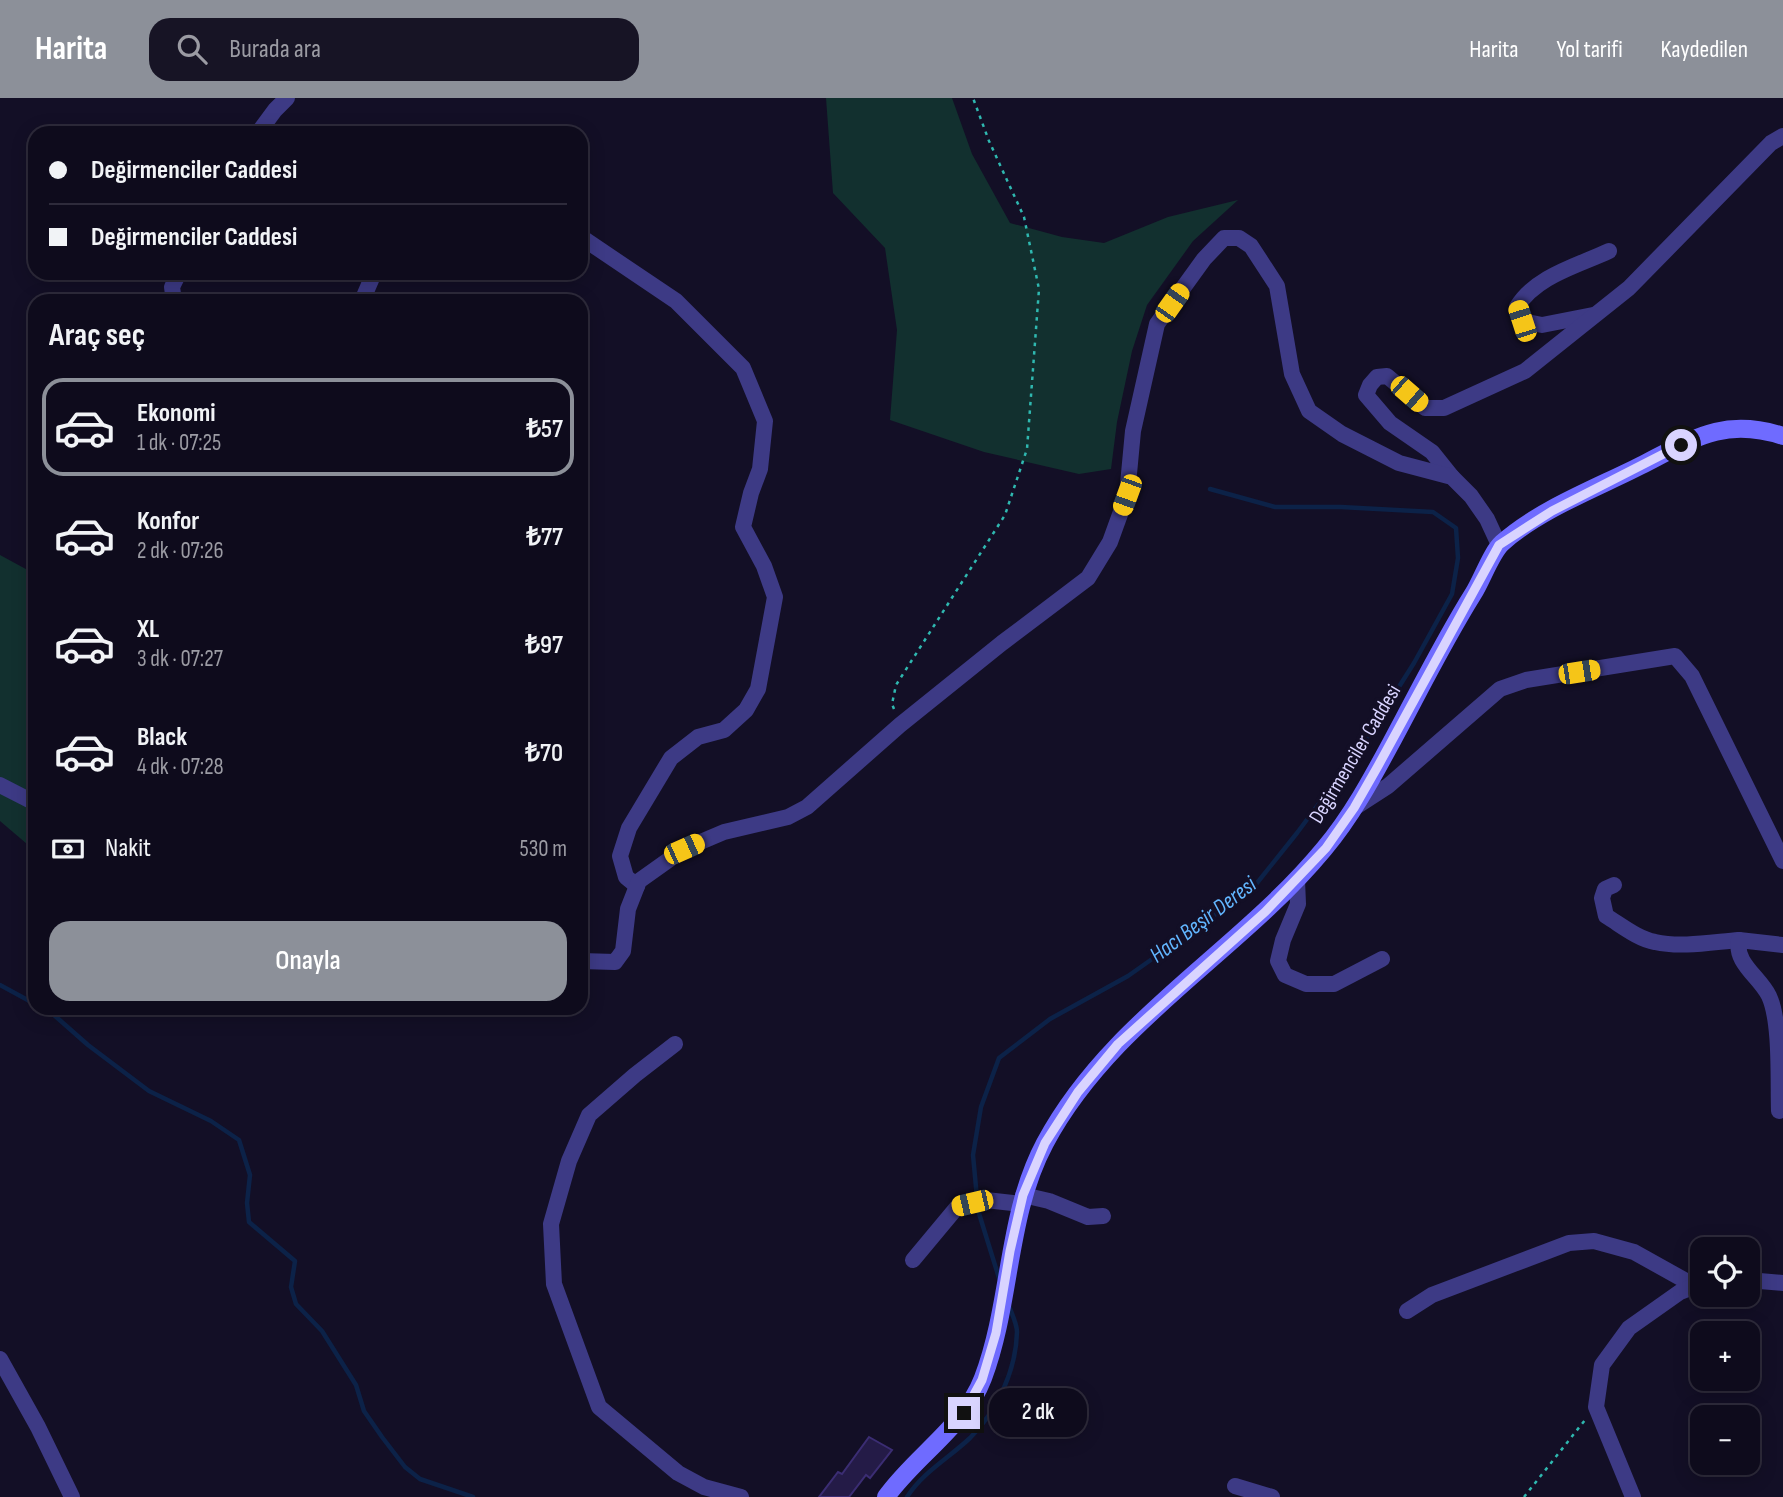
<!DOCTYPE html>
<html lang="tr">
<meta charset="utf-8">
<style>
body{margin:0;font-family:"Sofia Sans Condensed",sans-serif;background:#171425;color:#f1f3f6;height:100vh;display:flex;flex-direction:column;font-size:26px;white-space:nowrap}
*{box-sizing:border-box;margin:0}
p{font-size:23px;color:#9b9ba3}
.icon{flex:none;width:38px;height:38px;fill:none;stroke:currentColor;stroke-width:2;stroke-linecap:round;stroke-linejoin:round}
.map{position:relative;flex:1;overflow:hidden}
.side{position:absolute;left:28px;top:196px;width:560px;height:721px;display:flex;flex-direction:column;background:#0e0b1c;border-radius:21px;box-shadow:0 4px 18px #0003,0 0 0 2px #2e2b3b}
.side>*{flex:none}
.hud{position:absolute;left:28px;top:28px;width:560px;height:154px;border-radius:21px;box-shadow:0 4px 18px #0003,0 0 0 2px #2e2b3b;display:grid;align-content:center;height:154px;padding:0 21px;background:#0e0b1c}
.fabs{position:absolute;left:1690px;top:1139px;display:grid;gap:14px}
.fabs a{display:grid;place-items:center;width:70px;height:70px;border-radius:14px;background:#0e0b1c;box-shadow:0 4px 18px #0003,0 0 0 2px #2e2b3b;font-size:35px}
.end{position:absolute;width:32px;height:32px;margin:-16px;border:9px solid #d9d4ff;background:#111;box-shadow:0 0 0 4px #111}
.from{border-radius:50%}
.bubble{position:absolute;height:49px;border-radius:21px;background:#0e0b1c;box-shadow:0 4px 18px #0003,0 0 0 2px #2e2b3b;font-size:23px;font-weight:600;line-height:49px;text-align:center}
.car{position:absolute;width:21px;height:42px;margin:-21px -10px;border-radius:9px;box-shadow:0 0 5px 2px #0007;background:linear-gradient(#f5c518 24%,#345 0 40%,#f5c518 0 76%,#345 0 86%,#f5c518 0)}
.hud b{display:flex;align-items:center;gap:24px;height:66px;font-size:26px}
.hud b+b{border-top:2px solid #2e2b3b}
.hud i{width:18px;height:18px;background:#f1f3f6}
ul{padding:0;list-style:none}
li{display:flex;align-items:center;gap:21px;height:98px;margin:0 14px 10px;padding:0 7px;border:4px solid transparent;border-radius:21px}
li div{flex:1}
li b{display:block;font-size:26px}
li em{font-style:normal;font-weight:600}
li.active{border-color:#8c9099}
li>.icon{width:63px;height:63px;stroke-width:1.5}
h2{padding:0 21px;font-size:32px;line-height:84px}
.pay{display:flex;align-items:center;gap:18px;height:77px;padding:0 21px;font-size:26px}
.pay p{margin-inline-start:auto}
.button{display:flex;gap:14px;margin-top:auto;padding:14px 21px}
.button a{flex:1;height:80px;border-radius:21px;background:#8c9099;color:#fff;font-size:28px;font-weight:600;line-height:80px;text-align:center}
header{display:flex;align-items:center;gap:42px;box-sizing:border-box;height:98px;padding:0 35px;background:#8c9099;color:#fff}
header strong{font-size:33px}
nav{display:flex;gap:38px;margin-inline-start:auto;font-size:24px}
.search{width:490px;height:63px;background:#171425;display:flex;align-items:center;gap:18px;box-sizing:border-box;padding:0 24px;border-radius:21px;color:#9b9ba3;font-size:26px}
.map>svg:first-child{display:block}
.green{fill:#12302f}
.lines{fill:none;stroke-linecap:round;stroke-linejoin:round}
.stream{stroke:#0c2248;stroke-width:4.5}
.building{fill:#241b47;stroke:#3b2d73;stroke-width:2}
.path{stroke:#2fb8b0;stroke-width:2.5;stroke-dasharray:3.5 5;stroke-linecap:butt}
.street{stroke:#3d3a85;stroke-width:16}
.secondary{stroke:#6f6bff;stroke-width:18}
.route{stroke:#d9d4ff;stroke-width:9}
.labels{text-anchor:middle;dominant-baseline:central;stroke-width:7;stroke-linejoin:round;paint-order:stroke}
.street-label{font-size:21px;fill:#d9d4ff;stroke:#130f26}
.water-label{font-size:23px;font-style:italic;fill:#62b6ff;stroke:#130f26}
</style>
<header>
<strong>Harita</strong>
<div class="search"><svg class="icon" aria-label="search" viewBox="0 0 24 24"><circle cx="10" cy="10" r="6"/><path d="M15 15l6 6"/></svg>Burada ara</div>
<nav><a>Harita</a><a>Yol tarifi</a><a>Kaydedilen</a></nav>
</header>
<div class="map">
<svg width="1783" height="1399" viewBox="0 0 1783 1399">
<rect width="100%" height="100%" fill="#130f26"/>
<!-- green -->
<g class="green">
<polygon points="826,0 952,0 972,56 1010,125 1062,139 1104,145 1168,119 1238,102 1193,143 1147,207 1132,253 1117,324 1111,371 1079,376 984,354 890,322 897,232 885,150 833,95"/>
<polygon points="0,457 35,476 35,750 27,746 0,723"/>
</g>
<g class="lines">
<!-- stream -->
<g class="stream">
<polyline points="0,887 35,906"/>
<polyline points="41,910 54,917 88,947 149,993 211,1023 239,1042 250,1077 247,1105 249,1124 295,1163 291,1189 296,1206 322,1233 356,1287 364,1313 382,1339 405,1369 420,1381 473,1399"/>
<polyline points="977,1100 973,1057 981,1009 999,960 1050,921 1128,878 1253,790 1297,735 1361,649 1414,565 1452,496 1458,460 1456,430 1433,414 1341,409 1275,409 1210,391"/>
<polyline points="977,1109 999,1180"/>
<path d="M907,1399c16,-25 42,-39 63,-59 27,-27 46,-67 47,-106 0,-8 -5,-18 -8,-26"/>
</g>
</g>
<!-- building -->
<polygon class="building" points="869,1339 892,1352 870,1380 866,1377 849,1399 819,1399 838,1374 842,1376"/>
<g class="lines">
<!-- path -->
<g class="path">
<polyline points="894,611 892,606 896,587 1005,417 1027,351 1039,191 1024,119 989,43 973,0"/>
<polyline points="1524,1399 1585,1322"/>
</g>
<!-- street -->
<g class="street">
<polyline points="258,35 275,12 287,0"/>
<polyline points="581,139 676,203 743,270 765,323 760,371 751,395 743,429 764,468 775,499 758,591 746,612 724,632 698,639 671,660 629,730 620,758 626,779 637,788"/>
<polyline points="174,203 172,189 179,175"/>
<polyline points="362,203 374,175"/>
<path d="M1593,217l-51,10 -20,-4 -5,-14c19,-31 60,-41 92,-56"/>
<polyline points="1452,379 1432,354 1390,325 1366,297 1370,287 1377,279 1387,278 1425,310 1444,310 1525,273 1629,190 1771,45 1783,38"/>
<polyline points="0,687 35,705"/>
<polyline points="1354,710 1388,688 1500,591 1526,582 1675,558 1692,578 1783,763"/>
<polyline points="1297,782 1298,806 1283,842 1278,863 1285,877 1306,886 1334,886 1382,861"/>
<path d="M1614,787l-9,4 -3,9 4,18c15,9 32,23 49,26 26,6 58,0 84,-2"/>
<polyline points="581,863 615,864 623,853 628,811 639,783 684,751 724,734 788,719 807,709 900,627 1002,545 1088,480 1110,444 1127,397 1133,333 1157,226 1204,161 1224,140 1239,140 1251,148 1277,188 1292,276 1309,313 1342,336 1399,365 1452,379 1471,398 1487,421 1499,447"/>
<polyline points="675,946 635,977 589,1017 569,1063 551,1126 554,1186 599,1309 678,1375 704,1389 741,1399"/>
<path d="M1779,1013c-1,-31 2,-89 -10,-115 -9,-19 -35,-33 -30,-56l44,5"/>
<polyline points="1023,1097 1049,1103 1088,1119 1103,1118"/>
<polyline points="913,1162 958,1108 986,1102 1021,1106"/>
<polyline points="1748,1182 1783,1185"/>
<polyline points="1407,1213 1432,1197 1569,1145 1594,1143 1634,1154 1695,1188"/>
<polyline points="0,1261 38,1329 72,1399"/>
<polyline points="1235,1388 1272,1399"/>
<polyline points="1633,1399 1596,1309 1602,1267 1629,1230 1680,1194 1700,1186"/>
</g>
<!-- secondary -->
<path class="secondary" d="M886,1399c29,-41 79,-71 97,-119 29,-77 23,-162 62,-235 65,-122 193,-190 279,-294 27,-32 47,-69 67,-106 27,-50 52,-101 82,-149 9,-14 18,-41 29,-51 38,-34 97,-56 142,-79 50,-26 81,-47 139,-28"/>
</g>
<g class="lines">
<!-- route -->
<polyline class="route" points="964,1315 982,1282 996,1235 1010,1153 1023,1097 1045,1045 1078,994 1118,946 1265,814 1326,750 1354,710 1378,668 1499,447 1552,413 1681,347"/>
</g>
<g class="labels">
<!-- street labels -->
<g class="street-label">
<text transform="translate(1355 656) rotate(-59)">Değirmenciler Caddesi</text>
</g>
<!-- water labels -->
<g class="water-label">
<text transform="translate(1203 822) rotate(-37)">Hacı Beşir Deresi</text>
</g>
</g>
</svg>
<div class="fabs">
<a><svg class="icon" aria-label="locate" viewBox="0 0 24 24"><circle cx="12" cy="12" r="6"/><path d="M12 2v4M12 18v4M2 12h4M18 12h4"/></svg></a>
<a>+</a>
<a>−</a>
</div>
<i class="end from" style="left:1681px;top:347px"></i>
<i class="end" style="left:964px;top:1315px"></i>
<div class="bubble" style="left:989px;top:1290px;width:98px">2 dk</div>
<i class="car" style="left:1172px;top:205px;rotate:35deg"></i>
<i class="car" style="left:1522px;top:223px;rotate:342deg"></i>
<i class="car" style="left:1409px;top:296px;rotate:131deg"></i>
<i class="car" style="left:1127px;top:397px;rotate:200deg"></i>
<i class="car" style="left:1579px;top:574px;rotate:81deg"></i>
<i class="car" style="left:684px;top:751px;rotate:66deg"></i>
<i class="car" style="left:972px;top:1105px;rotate:257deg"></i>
<div class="hud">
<b><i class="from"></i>Değirmenciler Caddesi</b>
<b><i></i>Değirmenciler Caddesi</b>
</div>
<section class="side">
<h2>Araç seç</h2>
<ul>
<li class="active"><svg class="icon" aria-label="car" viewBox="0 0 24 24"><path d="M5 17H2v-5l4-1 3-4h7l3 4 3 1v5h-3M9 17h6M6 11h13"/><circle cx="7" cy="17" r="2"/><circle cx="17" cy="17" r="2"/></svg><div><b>Ekonomi</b><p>1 dk · 07:25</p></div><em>₺57</em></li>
<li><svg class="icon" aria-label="car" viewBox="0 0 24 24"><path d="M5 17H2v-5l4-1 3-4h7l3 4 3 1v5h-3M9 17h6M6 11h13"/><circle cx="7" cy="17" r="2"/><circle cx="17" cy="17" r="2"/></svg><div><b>Konfor</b><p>2 dk · 07:26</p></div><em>₺77</em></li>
<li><svg class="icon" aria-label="car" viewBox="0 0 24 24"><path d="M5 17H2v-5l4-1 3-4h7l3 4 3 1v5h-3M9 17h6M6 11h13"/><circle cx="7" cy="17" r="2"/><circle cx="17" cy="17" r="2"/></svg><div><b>XL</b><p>3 dk · 07:27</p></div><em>₺97</em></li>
<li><svg class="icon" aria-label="car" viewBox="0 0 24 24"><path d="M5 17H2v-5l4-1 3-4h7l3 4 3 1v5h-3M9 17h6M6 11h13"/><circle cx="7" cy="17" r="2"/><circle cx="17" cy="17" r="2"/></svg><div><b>Black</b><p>4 dk · 07:28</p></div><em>₺70</em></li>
</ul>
<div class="pay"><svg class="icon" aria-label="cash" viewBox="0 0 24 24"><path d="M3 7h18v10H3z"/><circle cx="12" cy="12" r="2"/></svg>Nakit<p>530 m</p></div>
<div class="button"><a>Onayla</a></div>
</section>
</div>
